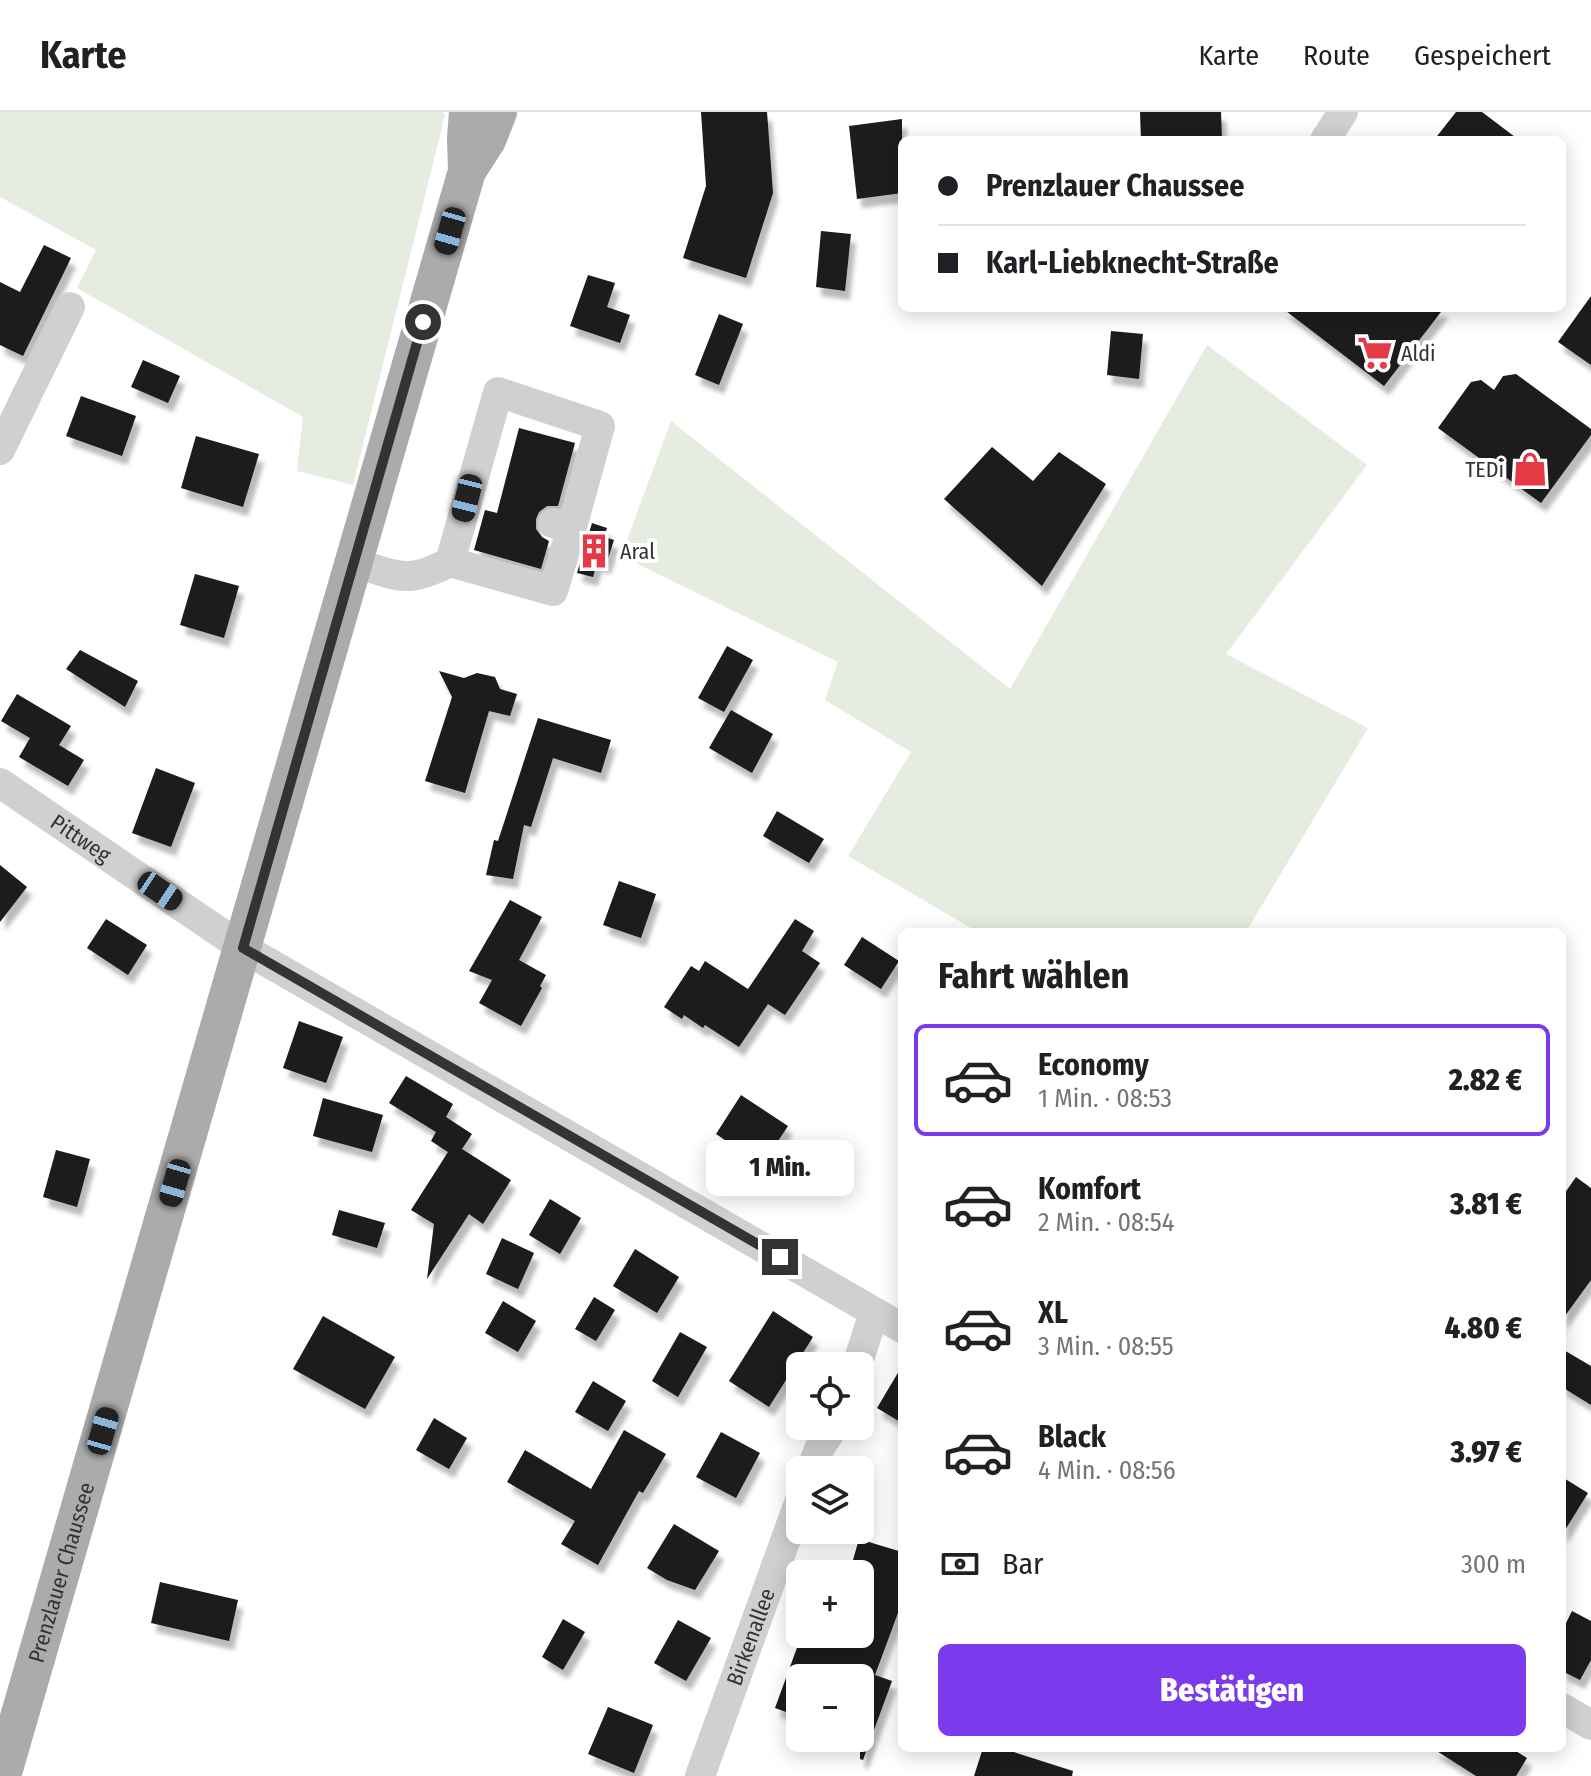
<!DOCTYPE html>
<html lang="de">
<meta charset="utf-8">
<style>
body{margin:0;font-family:"Fira Sans Condensed",sans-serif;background:#f6f6f6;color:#202124;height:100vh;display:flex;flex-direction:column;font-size:30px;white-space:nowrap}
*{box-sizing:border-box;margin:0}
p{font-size:26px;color:#757577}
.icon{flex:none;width:44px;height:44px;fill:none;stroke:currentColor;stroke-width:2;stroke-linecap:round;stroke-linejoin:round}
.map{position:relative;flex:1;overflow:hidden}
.sheet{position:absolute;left:898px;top:816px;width:668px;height:824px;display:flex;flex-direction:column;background:#fff;border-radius:12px;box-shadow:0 4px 20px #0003}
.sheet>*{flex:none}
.banner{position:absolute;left:898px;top:24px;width:668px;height:176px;border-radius:12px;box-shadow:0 4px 20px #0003;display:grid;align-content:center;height:176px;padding:0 40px;background:#fff}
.fabs{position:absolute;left:786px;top:1240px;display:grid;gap:16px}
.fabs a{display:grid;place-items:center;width:88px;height:88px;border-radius:12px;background:#fff;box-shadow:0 4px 20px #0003;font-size:40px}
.end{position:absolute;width:36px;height:36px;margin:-18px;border:10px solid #333;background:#fff;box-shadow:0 0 0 4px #fff}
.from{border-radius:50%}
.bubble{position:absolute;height:56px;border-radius:12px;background:#fff;box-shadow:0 4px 20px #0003;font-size:26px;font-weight:800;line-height:56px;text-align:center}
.car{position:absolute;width:24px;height:48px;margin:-24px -12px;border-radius:10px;box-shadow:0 0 6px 2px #0007;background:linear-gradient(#222 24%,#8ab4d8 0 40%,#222 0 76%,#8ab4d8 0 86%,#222 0)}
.banner b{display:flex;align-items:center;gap:28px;height:76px;font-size:30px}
.banner b+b{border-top:2px solid #e0e0e0}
.banner i{width:20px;height:20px;background:#202124}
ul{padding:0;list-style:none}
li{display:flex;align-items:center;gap:24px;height:112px;margin:0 16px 12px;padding:0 24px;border:4px solid transparent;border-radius:12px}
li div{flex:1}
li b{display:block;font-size:30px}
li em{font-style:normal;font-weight:800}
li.current{border-color:#7c3aed}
li>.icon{width:72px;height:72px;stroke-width:1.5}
h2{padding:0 40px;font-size:36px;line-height:96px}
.pay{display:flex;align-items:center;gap:20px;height:88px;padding:0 40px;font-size:30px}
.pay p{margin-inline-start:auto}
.primary-button{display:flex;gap:16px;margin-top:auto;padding:16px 40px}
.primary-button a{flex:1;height:92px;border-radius:12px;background:#7c3aed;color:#fff;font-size:32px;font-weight:800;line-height:92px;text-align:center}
header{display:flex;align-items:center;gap:48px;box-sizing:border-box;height:112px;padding:0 40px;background:#fff;border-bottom:2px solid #e0e0e0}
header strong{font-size:38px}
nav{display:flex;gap:44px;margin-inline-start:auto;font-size:28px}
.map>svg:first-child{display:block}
.green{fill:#e6ecdf}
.building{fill:#1a1a1a;filter:url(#shadow)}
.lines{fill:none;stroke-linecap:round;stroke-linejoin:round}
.minor{stroke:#d0d0d0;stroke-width:30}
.major{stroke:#ababab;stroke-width:38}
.route{stroke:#333;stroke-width:10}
.labels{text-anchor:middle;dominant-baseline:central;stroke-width:8;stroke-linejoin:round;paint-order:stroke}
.poi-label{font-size:22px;fill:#333;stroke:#fff;text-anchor:start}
.street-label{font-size:22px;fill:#333;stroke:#fff}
</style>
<header>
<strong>Karte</strong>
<nav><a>Karte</a><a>Route</a><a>Gespeichert</a></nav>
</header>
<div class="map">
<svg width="1591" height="1664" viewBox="0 0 1591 1664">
<defs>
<filter id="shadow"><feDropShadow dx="5" dy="9" stdDeviation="2" flood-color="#0004"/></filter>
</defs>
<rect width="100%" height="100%" fill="#fff"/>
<!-- green -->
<g class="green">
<polygon points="0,0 442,0 445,3 353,373 297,359 303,305 77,176 96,138 0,85"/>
<polygon points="1207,233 1367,353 1226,542 1368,616 1246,820 978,820 848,744 911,640 825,588 838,550 621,444 671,309 1010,577"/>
</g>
<!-- building -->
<g class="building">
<polygon points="701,0 767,0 773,81 746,166 683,146 706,74"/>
<polygon points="1140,0 1221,0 1222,28 1141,28"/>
<polygon points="1456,0 1482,0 1519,28 1434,28"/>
<polygon points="902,7 902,81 857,87 849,14"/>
<polygon points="821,119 851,122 845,179 816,175"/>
<polygon points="44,133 71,146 23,244 0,233 0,170 20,180"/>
<polygon points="588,163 615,171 607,195 630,203 620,231 570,214"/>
<polygon points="1591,184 1591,253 1558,230"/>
<polygon points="1282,196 1444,196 1384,274"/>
<polygon points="719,202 743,212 719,273 695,263"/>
<polygon points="1111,219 1143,222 1139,267 1107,263"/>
<polygon points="143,248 180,264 168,291 131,275"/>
<polygon points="1516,262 1591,317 1591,323 1541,391 1438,316 1471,270 1481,268 1494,278 1503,264"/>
<polygon points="81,284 136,304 122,344 66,324"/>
<polygon points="519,316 575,331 558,394 547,394 539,400 536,407 536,417 542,425 549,429 541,457 474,438 485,398 497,401"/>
<polygon points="196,324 259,342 243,395 181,376"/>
<polygon points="992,335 1033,369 1059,340 1106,372 1042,474 944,387"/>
<polygon points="592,411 607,416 604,425 614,428 606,453 597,451 593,465 577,461"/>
<polygon points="195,462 239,474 224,526 180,513"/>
<polygon points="727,534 753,548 724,600 698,586"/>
<polygon points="80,538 138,569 125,595 66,557"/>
<polygon points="439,559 464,566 477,561 495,565 500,577 517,582 510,604 489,599 465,681 425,669 452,585"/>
<polygon points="17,582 71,614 59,633 84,648 68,674 19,645 30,626 1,609"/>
<polygon points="731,598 773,622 752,661 709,636"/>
<polygon points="538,606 611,628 601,661 553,646 531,715 524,713 513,767 486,763 494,728 498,729"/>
<polygon points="156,656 195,671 171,735 132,721"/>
<polygon points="777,699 824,727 809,751 763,724"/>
<polygon points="0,753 27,775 0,810"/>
<polygon points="619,769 656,782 641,826 603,813"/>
<polygon points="510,788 542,805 519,848 546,863 540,874 542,876 521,914 479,891 492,868 469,859"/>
<polygon points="106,807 147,833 128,863 87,836"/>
<polygon points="795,807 814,819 802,839 820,851 785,903 768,892 739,935 705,913 703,916 684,903 682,907 664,895 691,854 699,859 705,849 748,877"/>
<polygon points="862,825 899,849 881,877 844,853"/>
<polygon points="299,909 343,925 326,971 283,956"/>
<polygon points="406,964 453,992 446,1005 472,1022 462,1037 511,1068 483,1112 469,1102 427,1167 434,1112 411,1098 448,1040 431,1029 436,1020 389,991"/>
<polygon points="741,983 788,1014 762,1053 716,1022"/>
<polygon points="323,986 383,1003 372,1040 313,1024"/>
<polygon points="56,1038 90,1047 77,1095 43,1085"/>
<polygon points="1576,1065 1591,1076 1591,1168 1562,1208 1562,1085"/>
<polygon points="550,1087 581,1106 560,1142 529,1123"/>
<polygon points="339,1098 385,1111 377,1136 332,1123"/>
<polygon points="502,1126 534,1141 518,1177 486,1162"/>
<polygon points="635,1137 679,1165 657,1201 613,1174"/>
<polygon points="594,1185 615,1198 596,1229 575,1217"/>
<polygon points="503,1189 536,1209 518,1240 485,1221"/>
<polygon points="773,1199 813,1225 769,1295 729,1269"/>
<polygon points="323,1204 395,1245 365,1297 293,1257"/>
<polygon points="680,1220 707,1235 678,1285 652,1269"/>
<polygon points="1562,1237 1591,1254 1591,1293 1562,1275"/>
<polygon points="902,1254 902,1311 877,1296"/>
<polygon points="593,1269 626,1289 608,1319 575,1300"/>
<polygon points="434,1306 467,1326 449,1357 416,1338"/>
<polygon points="624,1318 666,1342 643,1381 639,1379 598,1453 561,1432 575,1409 507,1370 525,1338 591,1377"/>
<polygon points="721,1320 760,1341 736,1386 696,1365"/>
<polygon points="1562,1365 1588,1381 1562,1423"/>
<polygon points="674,1412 719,1439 695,1478 667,1468 647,1456"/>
<polygon points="859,1427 902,1440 902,1490 875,1563 892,1569 863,1648 860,1647 860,1566 800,1566 800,1605 775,1596 802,1522 860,1522 860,1462 849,1462"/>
<polygon points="160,1470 238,1488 229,1529 151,1511"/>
<polygon points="1572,1499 1591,1509 1591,1548 1580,1568 1562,1559 1562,1519"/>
<polygon points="563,1507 585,1520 563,1558 542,1545"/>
<polygon points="678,1508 711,1526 686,1569 654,1551"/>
<polygon points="608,1595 653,1613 634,1661 588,1642"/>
<polygon points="983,1636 1001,1636 1073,1659 1072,1664 974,1664"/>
<polygon points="1432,1636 1511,1636 1527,1646 1516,1664 1476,1664"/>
</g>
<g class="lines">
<!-- minor -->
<g class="minor">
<polyline points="1325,28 1343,0"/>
<polyline points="0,338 70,195"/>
<polyline points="553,411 572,415 553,479 450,450 498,280 600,314 572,415"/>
<path d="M353,450c45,14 53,23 97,0"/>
<path id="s1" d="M0,671l243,165 659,380"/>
<polyline points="857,1254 874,1200"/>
<polyline points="811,1358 819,1337 834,1314"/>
<polyline points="1562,1596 1591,1613"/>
<path id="s2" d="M700,1664l100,-276"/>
</g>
<!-- major -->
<g class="major">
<polyline points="467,59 466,26 468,0"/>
<path id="s3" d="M2,1664l465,-1605 20,-31 11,-28"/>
</g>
</g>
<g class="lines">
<!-- route -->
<polyline class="route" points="423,210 243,836 780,1145"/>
</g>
<!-- icons -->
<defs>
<g id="supermarket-bare" transform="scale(2.76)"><path d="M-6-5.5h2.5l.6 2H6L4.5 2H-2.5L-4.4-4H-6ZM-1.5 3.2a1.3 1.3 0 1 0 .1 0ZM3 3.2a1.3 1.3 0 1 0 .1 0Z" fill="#e63946" stroke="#fff" stroke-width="2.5" paint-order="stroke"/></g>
<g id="shop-bare" transform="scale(2.76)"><path d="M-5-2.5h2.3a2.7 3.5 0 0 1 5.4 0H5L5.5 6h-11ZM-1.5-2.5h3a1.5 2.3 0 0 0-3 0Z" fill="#e63946" stroke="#fff" stroke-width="2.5" paint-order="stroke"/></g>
<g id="building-bare" transform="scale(2.76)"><path d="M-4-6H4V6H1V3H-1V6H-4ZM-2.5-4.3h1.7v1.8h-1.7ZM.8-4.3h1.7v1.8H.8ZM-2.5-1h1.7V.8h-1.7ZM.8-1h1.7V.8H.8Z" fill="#e63946" stroke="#fff" stroke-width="2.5" paint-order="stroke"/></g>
</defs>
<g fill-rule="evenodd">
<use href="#supermarket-bare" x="1375" y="241"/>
<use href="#shop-bare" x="1530" y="357"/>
<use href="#building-bare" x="594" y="439"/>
</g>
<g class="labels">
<!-- poi labels -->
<g class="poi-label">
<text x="1401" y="241">Aldi</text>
<text x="1504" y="357" text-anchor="end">TEDi</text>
<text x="620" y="439">Aral</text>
</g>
<!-- street labels -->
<g class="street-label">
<text stroke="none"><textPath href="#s1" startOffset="98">Pittweg</textPath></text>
<text stroke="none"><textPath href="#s3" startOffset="212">Prenzlauer Chaussee</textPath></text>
<text stroke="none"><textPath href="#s2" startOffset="148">Birkenallee</textPath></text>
</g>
</g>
</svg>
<div class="fabs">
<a><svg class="icon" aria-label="locate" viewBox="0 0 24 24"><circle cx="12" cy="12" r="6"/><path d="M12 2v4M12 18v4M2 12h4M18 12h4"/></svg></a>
<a><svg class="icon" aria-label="layers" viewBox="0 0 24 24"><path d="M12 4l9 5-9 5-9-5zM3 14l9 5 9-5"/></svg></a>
<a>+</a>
<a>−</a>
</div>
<i class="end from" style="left:423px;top:210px"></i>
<i class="end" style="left:780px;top:1145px"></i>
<div class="bubble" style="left:706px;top:1028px;width:148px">1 Min.</div>
<i class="car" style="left:450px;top:119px;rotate:196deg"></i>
<i class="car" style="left:467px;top:386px;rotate:194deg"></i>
<i class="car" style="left:160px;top:779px;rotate:124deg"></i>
<i class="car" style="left:175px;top:1071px;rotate:196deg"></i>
<i class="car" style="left:103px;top:1319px;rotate:16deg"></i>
<div class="banner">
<b><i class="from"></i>Prenzlauer Chaussee</b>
<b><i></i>Karl-Liebknecht-Straße</b>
</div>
<section class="sheet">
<h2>Fahrt wählen</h2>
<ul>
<li class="current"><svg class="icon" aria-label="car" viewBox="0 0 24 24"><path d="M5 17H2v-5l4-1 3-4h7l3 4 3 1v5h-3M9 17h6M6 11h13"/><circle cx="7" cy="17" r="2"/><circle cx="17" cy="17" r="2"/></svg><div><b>Economy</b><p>1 Min. · 08:53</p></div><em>2.82 €</em></li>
<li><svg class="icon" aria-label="car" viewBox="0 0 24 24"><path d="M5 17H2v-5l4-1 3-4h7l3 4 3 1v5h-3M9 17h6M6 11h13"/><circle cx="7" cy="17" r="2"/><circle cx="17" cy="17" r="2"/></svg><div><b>Komfort</b><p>2 Min. · 08:54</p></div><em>3.81 €</em></li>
<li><svg class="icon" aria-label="car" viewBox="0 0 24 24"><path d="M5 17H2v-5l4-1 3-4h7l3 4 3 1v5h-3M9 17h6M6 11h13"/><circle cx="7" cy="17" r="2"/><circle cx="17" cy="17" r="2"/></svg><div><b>XL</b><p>3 Min. · 08:55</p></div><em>4.80 €</em></li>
<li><svg class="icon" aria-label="car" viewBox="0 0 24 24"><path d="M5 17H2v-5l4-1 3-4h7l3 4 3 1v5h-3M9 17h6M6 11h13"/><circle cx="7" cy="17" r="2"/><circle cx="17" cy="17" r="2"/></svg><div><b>Black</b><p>4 Min. · 08:56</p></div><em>3.97 €</em></li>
</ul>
<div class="pay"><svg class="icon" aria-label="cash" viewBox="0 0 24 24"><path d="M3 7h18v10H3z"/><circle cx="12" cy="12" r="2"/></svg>Bar<p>300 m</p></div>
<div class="primary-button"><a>Bestätigen</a></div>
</section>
</div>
